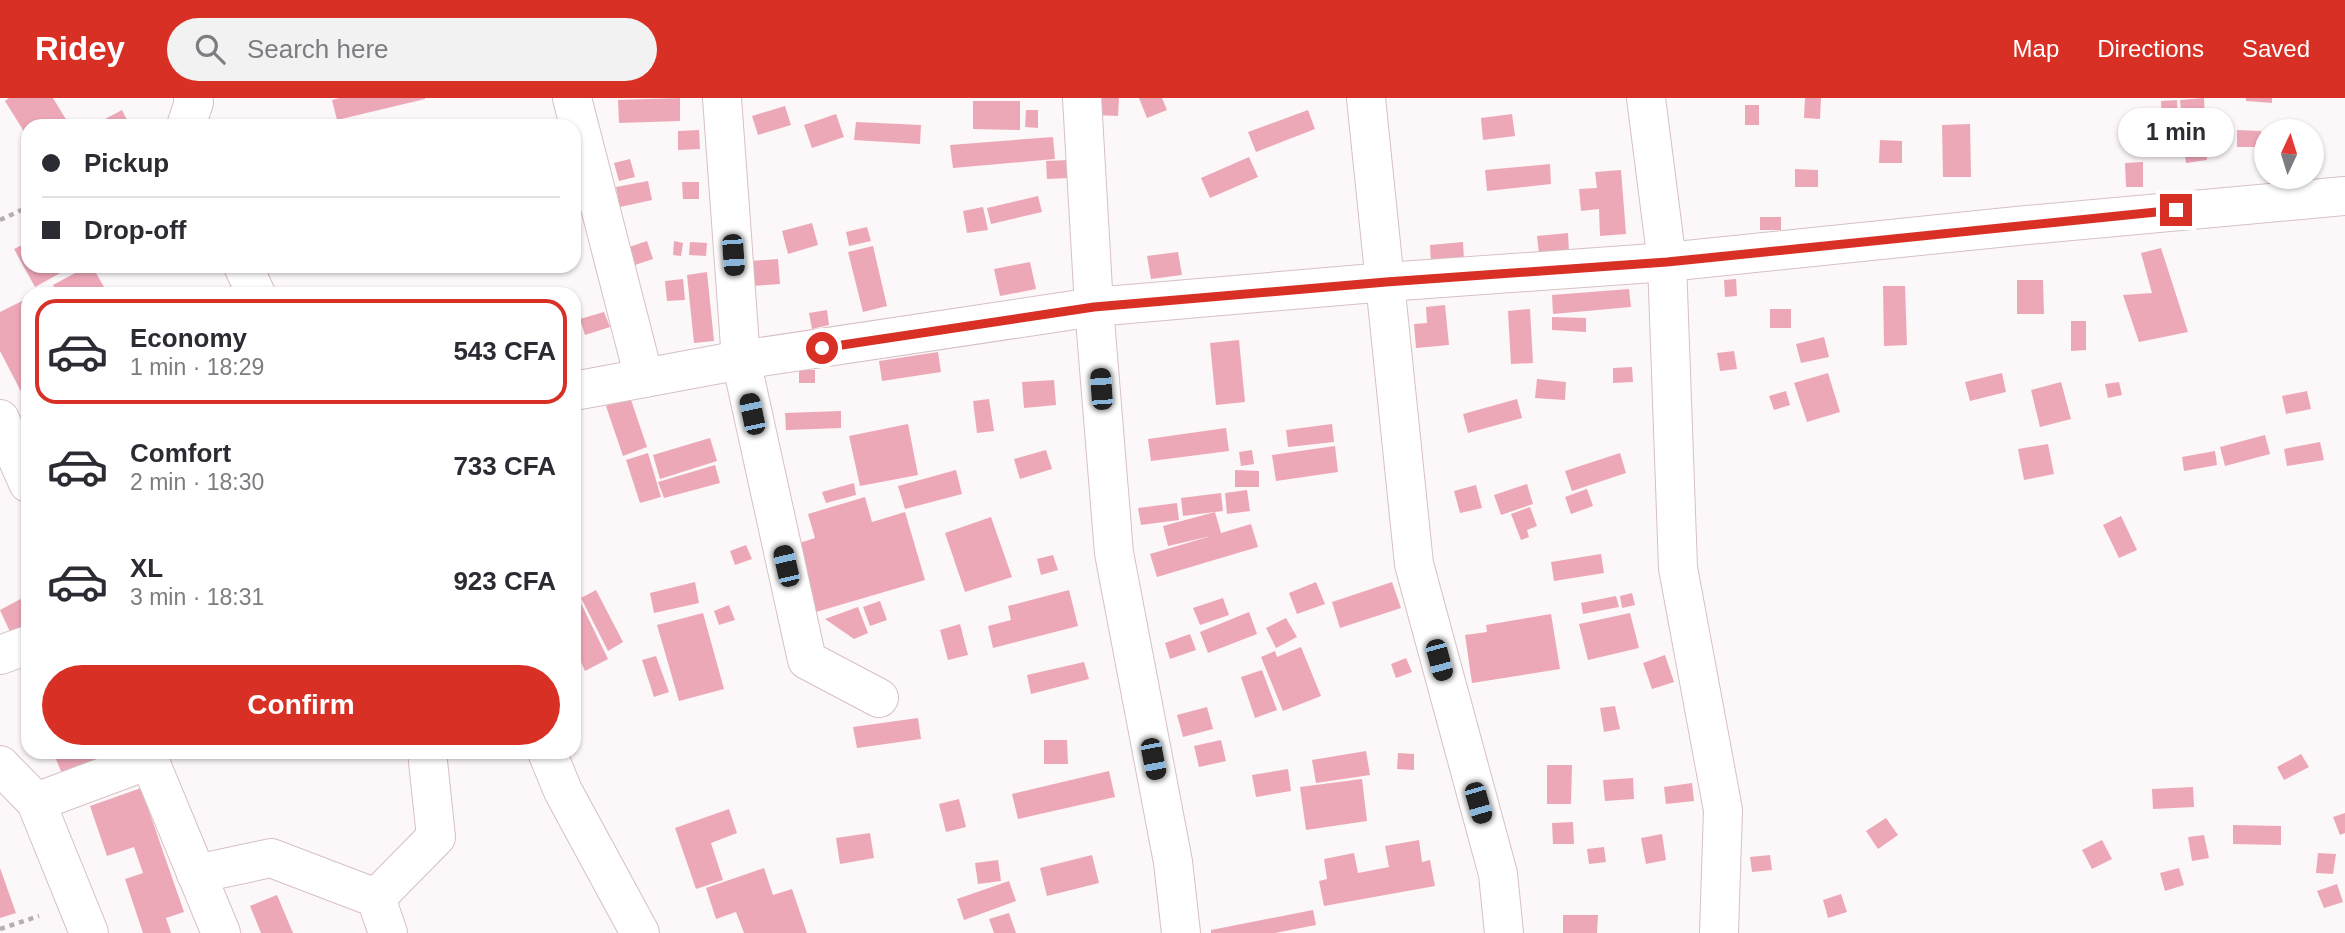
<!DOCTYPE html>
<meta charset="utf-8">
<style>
body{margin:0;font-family:Arial,sans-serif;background:#f2f2f3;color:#2b2b33;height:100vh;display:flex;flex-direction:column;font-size:26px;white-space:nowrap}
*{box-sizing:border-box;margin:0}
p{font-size:23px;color:#7c7c81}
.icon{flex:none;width:38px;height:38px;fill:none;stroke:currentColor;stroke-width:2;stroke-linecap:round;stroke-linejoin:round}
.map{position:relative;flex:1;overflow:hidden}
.side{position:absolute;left:21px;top:189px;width:560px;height:472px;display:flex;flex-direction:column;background:#fff;border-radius:21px;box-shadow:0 2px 5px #0004}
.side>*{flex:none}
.hud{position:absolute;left:21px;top:21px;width:560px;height:154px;border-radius:21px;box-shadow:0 2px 5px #0004;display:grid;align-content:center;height:154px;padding:0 21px;background:#fff}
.needle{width:46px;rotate:4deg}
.buttons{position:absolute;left:2254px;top:21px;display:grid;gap:14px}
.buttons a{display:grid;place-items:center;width:70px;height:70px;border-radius:50%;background:#fff;box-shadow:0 2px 5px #0004;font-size:35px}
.end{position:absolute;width:32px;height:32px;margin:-16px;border:9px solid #d93025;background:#fff;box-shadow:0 0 0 4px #fff}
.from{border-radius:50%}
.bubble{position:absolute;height:49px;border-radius:24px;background:#fff;box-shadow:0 2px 5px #0004;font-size:23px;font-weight:600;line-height:49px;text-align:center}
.car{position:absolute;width:21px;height:42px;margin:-21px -10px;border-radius:9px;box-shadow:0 0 5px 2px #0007;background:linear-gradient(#222 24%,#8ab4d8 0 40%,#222 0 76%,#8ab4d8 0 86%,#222 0)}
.hud b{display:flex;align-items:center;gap:24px;height:66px;font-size:26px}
.hud b+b{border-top:2px solid #e1e1e2}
.hud i{width:18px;height:18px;background:#2b2b33}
ul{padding:12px 0 0;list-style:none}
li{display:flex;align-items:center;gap:21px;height:105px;margin:0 14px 10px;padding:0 7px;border:4px solid transparent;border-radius:21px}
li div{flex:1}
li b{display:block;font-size:26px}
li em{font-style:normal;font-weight:600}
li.on{border-color:#d93025}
li>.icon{width:63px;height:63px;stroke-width:1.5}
.button{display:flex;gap:14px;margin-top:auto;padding:14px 21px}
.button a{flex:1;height:80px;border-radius:42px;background:#d93025;color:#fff;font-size:28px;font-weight:600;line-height:80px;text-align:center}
header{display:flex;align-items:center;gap:42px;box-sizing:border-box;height:98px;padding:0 35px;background:#d93025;color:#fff}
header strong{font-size:33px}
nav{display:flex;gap:38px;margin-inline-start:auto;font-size:24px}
.search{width:490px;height:63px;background:#f2f2f3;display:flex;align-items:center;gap:18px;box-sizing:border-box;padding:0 24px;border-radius:38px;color:#7c7c81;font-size:26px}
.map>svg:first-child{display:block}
.building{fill:#eda8b8}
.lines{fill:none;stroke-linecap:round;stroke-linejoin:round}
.street-casing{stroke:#d7c0c4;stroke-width:40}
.secondary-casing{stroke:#d7c0c4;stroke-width:40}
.path{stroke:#b5afb0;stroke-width:4.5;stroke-dasharray:5 5;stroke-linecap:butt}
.street{stroke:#fff;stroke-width:38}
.secondary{stroke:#fff;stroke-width:38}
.route{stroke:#d93025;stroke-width:9}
</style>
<header>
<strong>Ridey</strong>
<div class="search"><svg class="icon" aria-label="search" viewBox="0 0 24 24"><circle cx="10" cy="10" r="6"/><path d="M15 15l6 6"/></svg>Search here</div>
<nav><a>Map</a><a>Directions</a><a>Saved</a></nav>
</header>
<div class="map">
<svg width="2345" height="835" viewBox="0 0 2345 835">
<rect width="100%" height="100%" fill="#fcf7f8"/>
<!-- building -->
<g class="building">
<polygon points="9,0 53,0 70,28 28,28 28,40 5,3"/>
<polygon points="339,0 425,0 425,1 337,22 332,2"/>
<polygon points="680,0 680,23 619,25 618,2"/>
<polygon points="1097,0 1119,0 1118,18 1097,17"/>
<polygon points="1139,0 1162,0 1167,12 1147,20"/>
<polygon points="1805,0 1821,0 1820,21 1804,20"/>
<polygon points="2204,0 2207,62 2186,65 2180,2"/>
<polygon points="2246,0 2272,0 2272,5 2246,3"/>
<polygon points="2177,2 2179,55 2163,56 2161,3"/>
<polygon points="973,3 1020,3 1020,32 973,31"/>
<rect x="1745" y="7" width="14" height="20"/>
<polygon points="785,8 791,27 758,37 752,18"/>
<polygon points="122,12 130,28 108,28 105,21"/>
<polygon points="1026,12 1038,12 1038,30 1025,29"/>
<polygon points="1308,12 1315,31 1256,54 1248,34"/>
<polygon points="836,16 844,39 812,50 804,27"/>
<polygon points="1512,16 1515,38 1483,42 1481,20"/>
<polygon points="856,24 921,27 920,46 854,42"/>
<polygon points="1970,26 1971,79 1943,79 1942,27"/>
<polygon points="699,32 700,51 678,52 678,33"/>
<polygon points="2237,32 2261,33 2260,49 2237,49"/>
<polygon points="1053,39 1055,61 953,70 950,47"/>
<polygon points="1880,42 1902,43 1902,65 1879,65"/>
<polygon points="1249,59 1258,79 1210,100 1201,80"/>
<polygon points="630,61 635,79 619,83 614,65"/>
<polygon points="1069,62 1070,80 1047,81 1046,63"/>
<polygon points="2143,64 2143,89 2126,89 2125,65"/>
<polygon points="1550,66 1551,86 1487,93 1485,72"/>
<polygon points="1795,71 1818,72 1818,89 1795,89"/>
<polygon points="1621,72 1626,136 1600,138 1599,111 1581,113 1579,91 1597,90 1595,74"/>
<polygon points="648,83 652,102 620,109 616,89"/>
<polygon points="682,84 699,84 699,101 683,101"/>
<polygon points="1038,98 1042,114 991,126 987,110"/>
<polygon points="983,109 988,132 967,135 963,113"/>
<rect x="1760" y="119" width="21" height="13"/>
<polygon points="812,125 818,147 788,156 782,133"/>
<polygon points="867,129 871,143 849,148 846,134"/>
<polygon points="1568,135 1569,153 1539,156 1537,138"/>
<polygon points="647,143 653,161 635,167 629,149"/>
<polygon points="674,143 683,145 681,158 673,157"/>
<polygon points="28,144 28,168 73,168 35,189 14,151"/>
<polygon points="690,144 707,145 706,158 689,157"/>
<polygon points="1463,144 1464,162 1431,165 1430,147"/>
<polygon points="873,148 887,208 863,214 848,154"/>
<polygon points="2161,150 2188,234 2139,244 2123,197 2152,195 2141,155"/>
<polygon points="1178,154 1182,177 1151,181 1147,158"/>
<polygon points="778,161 780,186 752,188 750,163"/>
<polygon points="1030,164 1036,191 1000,198 994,171"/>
<polygon points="88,168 92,168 108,196 58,196 53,187"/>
<polygon points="707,174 714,243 694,245 687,177"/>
<polygon points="683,181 685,202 667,203 665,183"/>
<polygon points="1736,181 1737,198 1725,199 1724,182"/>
<polygon points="2017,182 2043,182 2044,216 2017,216"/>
<polygon points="1883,188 1905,188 1907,247 1884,248"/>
<polygon points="1629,191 1631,209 1553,216 1552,197"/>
<polygon points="28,200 28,248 21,252 28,265 28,307 0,253 0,214"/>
<polygon points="1445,207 1449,247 1416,250 1414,226 1427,225 1426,209"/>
<polygon points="1530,211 1533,265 1511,266 1508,213"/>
<rect x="1770" y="211" width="21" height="19"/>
<polygon points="827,212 829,227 812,231 809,215"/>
<polygon points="604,214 610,229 585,237 580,221"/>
<polygon points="1552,219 1586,220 1586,234 1552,232"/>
<polygon points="2071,223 2086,223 2086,252 2071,253"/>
<polygon points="1824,239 1829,259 1801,265 1796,246"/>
<polygon points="1239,242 1245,304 1216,307 1210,245"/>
<polygon points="1734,253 1737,271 1720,273 1717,255"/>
<polygon points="938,254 941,274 882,283 879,263"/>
<polygon points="1632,269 1633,284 1613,285 1613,270"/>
<rect x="799" y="272" width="16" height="13"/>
<polygon points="1828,275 1840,314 1807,324 1794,285"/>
<polygon points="2002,275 2006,294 1970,303 1965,284"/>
<polygon points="1537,281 1566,284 1565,302 1535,300"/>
<polygon points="1054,282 1056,307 1024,310 1022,284"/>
<polygon points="2061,284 2071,321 2040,329 2031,292"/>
<polygon points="2119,284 2122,297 2108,300 2105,286"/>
<polygon points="1786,293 1790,307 1774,312 1769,298"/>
<polygon points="2307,293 2311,311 2286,316 2282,298"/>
<polygon points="630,299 647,349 623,358 606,308"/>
<polygon points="989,301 994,333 977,335 973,303"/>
<polygon points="1517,301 1522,320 1468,335 1463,316"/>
<polygon points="841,313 841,330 786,332 785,315"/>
<polygon points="908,326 918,377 860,388 849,338"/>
<polygon points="1332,326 1334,344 1288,349 1286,332"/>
<polygon points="1226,330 1229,353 1151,363 1148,341"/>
<polygon points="2265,337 2270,356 2225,368 2220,349"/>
<polygon points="710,340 717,363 660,381 653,357"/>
<polygon points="2320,344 2324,362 2287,368 2284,351"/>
<polygon points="2048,346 2054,376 2024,382 2018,351"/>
<polygon points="1335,348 1338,374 1276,383 1272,357"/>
<polygon points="1046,352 1052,371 1020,381 1014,361"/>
<polygon points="1252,352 1254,366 1241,368 1239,354"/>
<polygon points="2215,353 2217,367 2184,373 2182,359"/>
<polygon points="648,355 661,399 640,405 626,362"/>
<polygon points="1620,355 1626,375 1572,393 1565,373"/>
<polygon points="715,367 720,385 664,400 658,384"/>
<polygon points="956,372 962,396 905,411 898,388"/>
<polygon points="1235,372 1259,373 1259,389 1235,389"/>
<polygon points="854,385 856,397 826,405 822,394"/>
<polygon points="1527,386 1533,406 1501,417 1494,397"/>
<polygon points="1476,387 1482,410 1460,415 1454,393"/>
<polygon points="1587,391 1593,408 1571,416 1565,399"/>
<polygon points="1247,392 1250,413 1227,416 1225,395"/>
<polygon points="1221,395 1223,413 1183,418 1181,400"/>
<polygon points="865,399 872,424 905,414 925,482 816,514 796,446 815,440 808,416"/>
<polygon points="1177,405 1179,422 1141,427 1138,410"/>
<polygon points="1530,409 1537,428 1527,432 1529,439 1521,442 1511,416"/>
<polygon points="1215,414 1221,435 1251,426 1258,449 1157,479 1150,456 1211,438 1168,448 1163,428"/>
<polygon points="2121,418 2137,452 2119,460 2103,427"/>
<polygon points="991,419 1012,479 965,494 945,435"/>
<polygon points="746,447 752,461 735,467 730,453"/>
<polygon points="1601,456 1604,475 1554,483 1551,464"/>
<polygon points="1053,457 1058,472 1041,477 1037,461"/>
<polygon points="695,484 699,505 654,515 650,495"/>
<polygon points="1316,484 1325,506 1297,516 1289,495"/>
<polygon points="1392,484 1401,510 1340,530 1332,504"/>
<polygon points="596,492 623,544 608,553 581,500"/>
<polygon points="1069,492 1078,528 993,550 988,528 1011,522 1008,508"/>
<polygon points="1632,495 1635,507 1622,510 1620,498"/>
<polygon points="28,497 28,527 11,536 0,512"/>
<polygon points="577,497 608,561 585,573 574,549 574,499"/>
<polygon points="1616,498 1619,509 1583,516 1581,505"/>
<polygon points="1223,500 1229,517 1200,527 1193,510"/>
<polygon points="880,503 887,522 870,528 863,509"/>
<polygon points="729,507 735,522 719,527 714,513"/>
<polygon points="858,509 868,535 854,541 825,521"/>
<polygon points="1249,514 1257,536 1208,555 1200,534"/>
<polygon points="703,515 724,591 679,603 657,527"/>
<polygon points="1630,515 1639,550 1588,562 1579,526"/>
<polygon points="1551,516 1560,571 1472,585 1465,537 1487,534 1486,527"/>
<polygon points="1286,520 1297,539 1276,550 1266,530"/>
<polygon points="960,526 968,557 948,562 940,532"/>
<polygon points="1190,536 1196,552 1170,561 1165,545"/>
<polygon points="1301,549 1321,598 1283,613 1261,559 1275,553 1277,559"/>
<polygon points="1665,557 1674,584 1652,591 1643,565"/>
<polygon points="656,558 669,594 654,599 642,562"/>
<polygon points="1406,560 1412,574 1396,580 1391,566"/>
<polygon points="1084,564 1089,581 1031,596 1027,577"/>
<polygon points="1262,572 1277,612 1255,620 1241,579"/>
<polygon points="1615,608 1620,631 1604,634 1600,610"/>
<polygon points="1207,609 1213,631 1183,639 1177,617"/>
<polygon points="918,620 921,641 857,650 853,629"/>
<polygon points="1044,642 1067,642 1068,666 1044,666"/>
<polygon points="1221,642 1226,663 1199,669 1194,648"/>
<polygon points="1366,653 1370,677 1316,685 1312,662"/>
<polygon points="53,654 106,654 108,660 63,678"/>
<polygon points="1398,655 1414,656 1414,672 1397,671"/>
<polygon points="2301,656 2309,669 2284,682 2277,669"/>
<polygon points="1547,667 1572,667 1571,706 1547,706"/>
<polygon points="1288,671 1291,693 1256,699 1252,677"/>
<polygon points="1109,673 1115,699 1018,721 1012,696"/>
<polygon points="1633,680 1634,701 1605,703 1603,682"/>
<polygon points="1362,681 1367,723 1306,732 1300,689"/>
<polygon points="1692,685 1694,703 1666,706 1664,689"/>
<polygon points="2193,689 2194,709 2153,711 2152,691"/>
<polygon points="141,690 184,814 166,820 171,835 143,835 125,781 143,775 134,749 107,758 90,708"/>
<polygon points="959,701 966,729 946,734 939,706"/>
<polygon points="729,711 737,735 711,745 723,782 696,791 675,730"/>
<polygon points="2345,715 2345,735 2340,737 2333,719"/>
<polygon points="1886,720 1898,737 1878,751 1866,733"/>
<polygon points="1573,724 1574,746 1553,746 1552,725"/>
<polygon points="2233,727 2281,728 2281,747 2233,746"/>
<polygon points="870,735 874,760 840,766 836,740"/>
<polygon points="1662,736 1666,762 1646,766 1641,740"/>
<polygon points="2204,737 2209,760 2192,763 2188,739"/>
<polygon points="1419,742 1422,764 1430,762 1435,788 1324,808 1319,783 1327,781 1324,761 1354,755 1358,775 1389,769 1385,748"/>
<polygon points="2102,742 2112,761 2092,771 2082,752"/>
<polygon points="1604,749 1606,764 1589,766 1587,751"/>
<polygon points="2318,755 2336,756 2333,776 2316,775"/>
<polygon points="1092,757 1099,785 1047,798 1040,770"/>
<polygon points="1770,757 1772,772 1752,774 1750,759"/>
<polygon points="998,762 1001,783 978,786 975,765"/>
<polygon points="0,770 16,815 0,820"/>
<polygon points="764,770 773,797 792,791 807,835 744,835 736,814 716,821 706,790"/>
<polygon points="2179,770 2184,787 2165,793 2160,775"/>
<polygon points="1009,783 1016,803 964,822 957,801"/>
<polygon points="2337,786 2343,804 2324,810 2317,793"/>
<polygon points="1841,796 1847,814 1828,820 1823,802"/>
<polygon points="277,797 293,835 261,835 250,808"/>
<polygon points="1313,812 1316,827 1275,835 1211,835 1211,832"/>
<polygon points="1009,815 1016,835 994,835 989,821"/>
<polygon points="1563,817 1598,817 1597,835 1563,835"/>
</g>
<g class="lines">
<!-- street casing -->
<g class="street-casing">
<g id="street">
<polyline points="572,0 644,280"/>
<polyline points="722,0 741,262 807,562 879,600"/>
<polyline points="1082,0 1094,209 1114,455 1173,764 1181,835"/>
<polyline points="1366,0 1414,466 1498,776 1504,835"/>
<polyline points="1646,0 1667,164 1678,470 1723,712 1719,835"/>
<polyline points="574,293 741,262 1094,209 1386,184 1667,164 2017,128 2345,98"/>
<polyline points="0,321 28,385"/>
<polyline points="0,557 28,547"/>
<polyline points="146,654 221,835"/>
<polyline points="0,667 36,704 89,835"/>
<polyline points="36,704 149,662"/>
<polyline points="196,776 271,760 376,800 388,835"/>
<polyline points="376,800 436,739 427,654"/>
</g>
</g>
<!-- secondary casing -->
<g class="secondary-casing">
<g id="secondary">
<polyline points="186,28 194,4 193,0"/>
<polyline points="243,168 256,196"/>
<polyline points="547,654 563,693 640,835"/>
</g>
</g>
<!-- path -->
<g class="path">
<polyline points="0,122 28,109"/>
<polyline points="0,831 39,818"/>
</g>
<!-- street -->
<use href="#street" class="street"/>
<!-- secondary -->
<use href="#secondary" class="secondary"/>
</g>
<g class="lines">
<!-- route -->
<polyline class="route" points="822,250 1094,209 1386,184 1667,164 2176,112"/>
</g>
</svg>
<div class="buttons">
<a><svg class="needle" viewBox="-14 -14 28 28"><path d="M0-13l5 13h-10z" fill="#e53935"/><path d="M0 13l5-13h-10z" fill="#7c7c81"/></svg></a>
</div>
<i class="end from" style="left:822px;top:250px"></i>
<i class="end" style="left:2176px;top:112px"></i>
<div class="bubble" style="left:2118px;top:10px;width:116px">1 min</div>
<i class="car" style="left:733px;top:157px;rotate:176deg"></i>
<i class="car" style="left:1101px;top:291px;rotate:356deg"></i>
<i class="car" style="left:752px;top:316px;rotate:348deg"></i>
<i class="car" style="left:786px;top:468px;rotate:347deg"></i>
<i class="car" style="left:1439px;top:562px;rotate:165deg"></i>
<i class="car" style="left:1153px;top:661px;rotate:169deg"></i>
<i class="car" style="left:1478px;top:705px;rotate:164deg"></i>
<div class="hud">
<b><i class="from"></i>Pickup</b>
<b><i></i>Drop-off</b>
</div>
<section class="side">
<ul>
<li class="on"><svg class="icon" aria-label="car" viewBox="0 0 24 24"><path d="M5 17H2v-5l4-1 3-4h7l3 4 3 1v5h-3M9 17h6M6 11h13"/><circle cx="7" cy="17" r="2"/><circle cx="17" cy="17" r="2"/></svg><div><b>Economy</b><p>1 min · 18:29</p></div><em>543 CFA</em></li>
<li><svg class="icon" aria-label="car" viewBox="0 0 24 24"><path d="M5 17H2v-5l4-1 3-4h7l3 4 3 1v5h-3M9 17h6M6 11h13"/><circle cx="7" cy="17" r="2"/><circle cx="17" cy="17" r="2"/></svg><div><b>Comfort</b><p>2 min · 18:30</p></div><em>733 CFA</em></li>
<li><svg class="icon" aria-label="car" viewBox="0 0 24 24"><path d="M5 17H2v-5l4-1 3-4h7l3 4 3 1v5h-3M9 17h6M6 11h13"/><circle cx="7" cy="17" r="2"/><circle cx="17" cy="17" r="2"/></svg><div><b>XL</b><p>3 min · 18:31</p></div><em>923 CFA</em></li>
</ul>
<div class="button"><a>Confirm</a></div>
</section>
</div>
